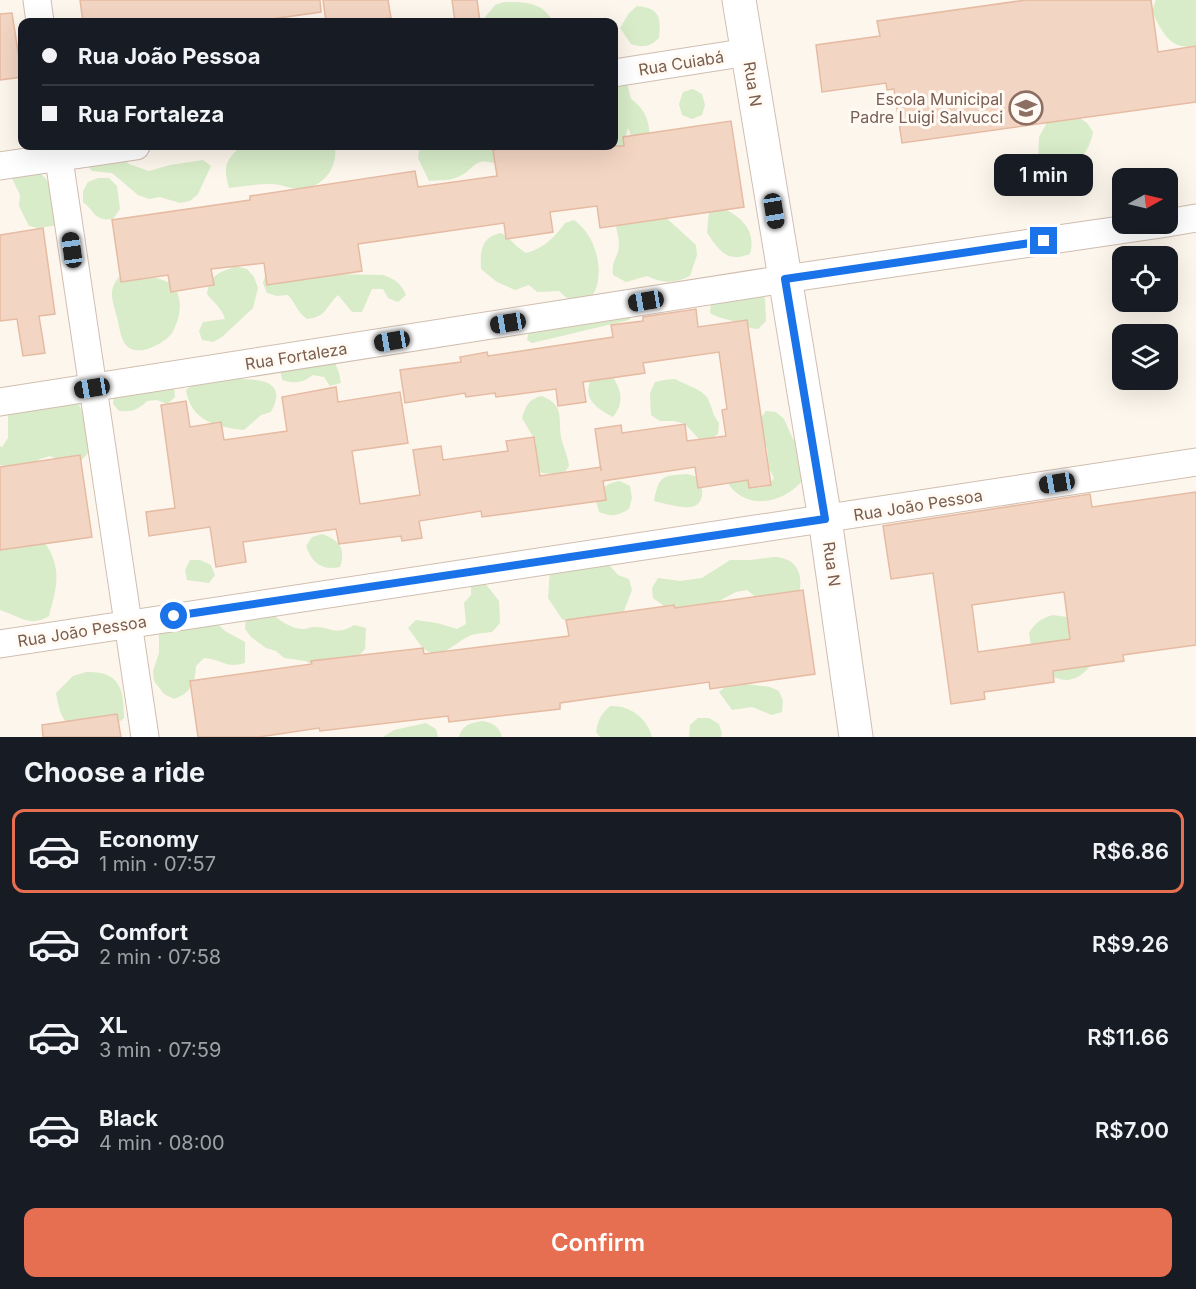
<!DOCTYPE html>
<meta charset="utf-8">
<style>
body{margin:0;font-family:Inter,sans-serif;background:#20242c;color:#f1f3f6;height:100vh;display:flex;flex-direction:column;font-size:22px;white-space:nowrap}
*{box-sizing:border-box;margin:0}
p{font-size:20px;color:#9ea1a6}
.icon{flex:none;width:33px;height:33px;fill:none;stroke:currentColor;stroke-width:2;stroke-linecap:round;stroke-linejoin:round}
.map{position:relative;height:737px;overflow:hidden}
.side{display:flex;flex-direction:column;background:#171b24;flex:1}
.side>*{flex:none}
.banner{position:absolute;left:18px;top:18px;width:600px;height:132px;border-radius:12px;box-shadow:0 6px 24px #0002;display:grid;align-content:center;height:132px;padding:0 24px;background:#171b24}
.needle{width:39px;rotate:82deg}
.controls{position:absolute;left:1112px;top:168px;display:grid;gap:12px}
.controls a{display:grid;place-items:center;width:66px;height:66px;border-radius:12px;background:#171b24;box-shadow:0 6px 24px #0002;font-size:30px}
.end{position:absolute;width:27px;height:27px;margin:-14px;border:8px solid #1a73e8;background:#fff;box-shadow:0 0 0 3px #fff}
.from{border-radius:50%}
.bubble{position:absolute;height:42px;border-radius:12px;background:#171b24;box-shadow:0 6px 24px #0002;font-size:20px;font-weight:600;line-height:42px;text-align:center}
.car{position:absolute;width:18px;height:36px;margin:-18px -9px;border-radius:8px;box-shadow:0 0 4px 2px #0007;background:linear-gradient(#222 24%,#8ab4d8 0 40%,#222 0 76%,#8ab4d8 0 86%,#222 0)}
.banner b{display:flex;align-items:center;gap:21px;height:57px;font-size:22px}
.banner b+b{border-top:2px solid #363941}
.banner i{width:15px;height:15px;background:#f1f3f6}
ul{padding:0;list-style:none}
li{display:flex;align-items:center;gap:18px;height:84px;margin:0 12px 9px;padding:0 12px;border:3px solid transparent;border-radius:12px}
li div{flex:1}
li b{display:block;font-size:22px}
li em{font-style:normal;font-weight:600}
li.on{border-color:#e76f51}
li>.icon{width:54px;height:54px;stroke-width:1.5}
h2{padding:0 24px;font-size:27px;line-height:72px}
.button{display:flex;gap:12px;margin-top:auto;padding:12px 24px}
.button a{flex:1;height:69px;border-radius:12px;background:#e76f51;color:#fff;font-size:24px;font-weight:600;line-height:69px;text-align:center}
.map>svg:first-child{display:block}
.green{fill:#d8ecc9}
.building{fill:#f3d5c3;stroke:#e6bba3;stroke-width:1.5;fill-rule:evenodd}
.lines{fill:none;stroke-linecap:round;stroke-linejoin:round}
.minor-casing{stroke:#d1beb0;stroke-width:29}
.tertiary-casing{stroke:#d1beb0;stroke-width:35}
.minor{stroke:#fff;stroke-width:27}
.tertiary{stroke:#fff;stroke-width:33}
.route{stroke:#1a73e8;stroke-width:8}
.labels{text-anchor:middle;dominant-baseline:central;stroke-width:6;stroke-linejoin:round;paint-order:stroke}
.street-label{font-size:16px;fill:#7a5c4d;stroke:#fffaf3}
.education-label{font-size:16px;fill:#785e54;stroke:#fffaf3;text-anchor:end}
</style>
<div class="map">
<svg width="1196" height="737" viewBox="0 0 1196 737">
<rect width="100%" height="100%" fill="#fdf6ec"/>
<!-- green -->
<g class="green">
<path d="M1156,0h40v45c-25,8 -36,-16 -44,-34z"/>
<path d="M504,2c21,0 39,0 49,20h-72l14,-17z"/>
<path d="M637,6c23,2 24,12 22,32 -9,9 -16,10 -28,6l-11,-16 9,-15z"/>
<path d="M614,77l12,2 5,20c14,10 18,21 19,38l-15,8 -7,-17 -5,20 -18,1 -10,-3h19z"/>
<polygon points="693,89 702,94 705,105 702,115 692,119 682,115 679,104 683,92"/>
<path d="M1078,117l9,6 6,9c-2,16 -17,40 -37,36 -6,-1 -12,-4 -18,-6l1,-25 10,-18z"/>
<polygon points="109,146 129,164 149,171 170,165 203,160 211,166 198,194 190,201 180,203 160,197 149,199 138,195 112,173 92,171 85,162"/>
<path d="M241,146h94c3,20 -10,40 -32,43 -11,1 -21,-5 -32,-5 -14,0 -28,2 -42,4 -6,-21 -4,-27 12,-42z"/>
<path d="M420,146h104l-28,18c-23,-8 -21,6 -38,13 -9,4 -20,3 -29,4l-11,-23z"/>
<polygon points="39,172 46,179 61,206 59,225 38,228 29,226 19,206 20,195 11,176"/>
<path d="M98,178h11l8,8 3,23 -7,10c-20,2 -17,-7 -30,-17v-11l5,-9z"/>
<path d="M718,205c21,11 39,23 32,49 -24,9 -30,-3 -43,-21l2,-23z"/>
<path d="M663,215l33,30 1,10 -7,21c-15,7 -27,8 -43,0l-21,6 -13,-7c-2,-14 5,-17 6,-29 0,-7 -2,-14 -3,-20z"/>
<path d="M574,220c42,30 26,113 -15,71l-22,1 -8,-7 -14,5 -18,-8 -16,-13c-1,-18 0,-32 20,-36 10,6 15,14 25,20 18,-5 28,-15 39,-30z"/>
<path d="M236,266l11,3 7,8 4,11 -5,20 -31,29 -9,5 -11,-2 -3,-9 4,-9 22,-3c-3,-11 -11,-16 -18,-25 3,-20 12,-21 29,-28z"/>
<path d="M266,273l117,2c12,4 18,8 23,20l-8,7 -10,-4 -5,-9h-11l-10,23h-10l-14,-17c-13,12 -11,22 -31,24 -9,-6 -11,-15 -19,-24l-11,1 -10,-3 -4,-10z"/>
<path d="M120,276c16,4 33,-3 49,7 16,11 12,35 3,50 -8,11 -36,26 -47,11 -5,-7 -6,-21 -9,-30 -4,-16 -8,-25 4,-38z"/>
<path d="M750,293l15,5 1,23 -8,8c-8,0 -11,-3 -19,-6 -10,-4 -20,-4 -29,-10l1,-11z"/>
<polygon points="634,314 629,320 532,343 527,340 529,331"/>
<path d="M325,360l10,3 4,10 2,10 -11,3 -6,-9 -11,-2c-11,8 -18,9 -31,5l-2,-11z"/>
<path d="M613,377c9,15 11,26 0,40 -17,-9 -32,-19 -21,-39z"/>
<path d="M237,379c24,0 51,2 34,33l-10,3 -17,15c-28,-3 -53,-9 -58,-40l8,-6z"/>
<path d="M675,379c9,5 25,10 31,17 6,8 5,17 13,27l-1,11 -9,6 -10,-1 -14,-15 -11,-3h-14l-9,-6 -1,-22 5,-11 9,-2z"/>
<path d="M174,387l1,10 -8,7 -10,-4 -10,1c-9,9 -15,11 -28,10l-6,-7 1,-10z"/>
<path d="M542,396c23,10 16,21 19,41 2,10 7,19 8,29l-6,9 -21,-2 -6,-8v-23l-14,-24c4,-13 7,-19 20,-22z"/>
<path d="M77,402c10,13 11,33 12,50l-8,9 -21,-1 -10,-4 -10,3 -8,6 -22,2 -10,-2v-19l2,1 6,-9v-22l6,-6z"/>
<path d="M766,411l10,1 8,7 9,20 8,8 2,33c-19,23 -55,31 -74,5l2,-10 10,-1 17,14 10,-2 6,-8 -5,-10 -2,-21 -9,-6 1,-21z"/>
<path d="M687,474l11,3c8,14 6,33 -15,30 -10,-1 -20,-4 -29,-6 5,-25 7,-25 33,-27z"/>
<path d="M620,481l10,5 2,12 -3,11c-11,7 -18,8 -30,3l-4,-15c7,-10 13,-14 25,-16z"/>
<path d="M0,530l43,10c20,28 14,46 6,76 -19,12 -30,0 -49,-6z"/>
<path d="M322,534c18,6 24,15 18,33 -18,4 -28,-4 -34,-21l6,-9z"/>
<path d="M773,557c23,0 31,16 26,37l-36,9 -16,-13 -11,2 -19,10 -32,6 -21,-2 -11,-8 -1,-10 6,-10 22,3 22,-3 28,-18h20z"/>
<polygon points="603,558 618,575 629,579 632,590 624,611 615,617 573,623 562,619 548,598 550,569"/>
<polygon points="190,560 200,560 211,565 215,575 209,583 187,580 185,570"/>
<path d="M485,583l14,18 1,22 -8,9c-7,1 -16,1 -23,4 -14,6 -30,28 -47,11 -5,-6 -9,-13 -14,-19l8,-8 21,3 20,6 9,-5 -2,-21 7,-8v-10z"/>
<path d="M266,609c11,9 23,20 38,20 3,0 6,-2 9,-2 18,-1 22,10 41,-2l12,3 -1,21 -8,9 -33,11 -19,-8 -21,-3 -8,-7 -10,-3 -15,-11 -6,-8 1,-13z"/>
<path d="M1053,615l21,3 16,48c-20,26 -45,12 -56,-13 -3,-6 -4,-13 -5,-20 6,-10 12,-15 24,-18z"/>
<path d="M216,622l9,9 20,11v21c-19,6 -23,-4 -41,-5l-8,8c-1,17 -5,27 -22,33l-10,-5 -10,-13 -1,-10 6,-18v-23z"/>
<path d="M86,672c34,-1 38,17 38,46l-9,8 -43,2c-12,-10 -13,-20 -16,-35l17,-17z"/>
<polygon points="738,683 770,687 779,691 783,701 782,712 772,715 752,707 732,710 719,692 727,685"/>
<path d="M610,706c20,-1 37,12 42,31h-52l-4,-5c2,-12 5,-18 14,-26z"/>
<polygon points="698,718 709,718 719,724 722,734 721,737 689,737 690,725"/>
<path d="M482,721c11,2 17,5 20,16h-43c3,-12 11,-14 23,-16z"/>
<polygon points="426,723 436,729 438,737 383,737 394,730"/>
</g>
<!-- building -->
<g class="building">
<polygon points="80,0 320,0 321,12 250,22 83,22"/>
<polygon points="323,0 388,0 391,18 362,22 326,22"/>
<polygon points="452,0 477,0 480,22 455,22"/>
<polygon points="1026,0 1151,0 1158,52 1196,46 1196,102 902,143 894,89 887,90 886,83 822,92 816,45 880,36 877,21"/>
<polygon points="12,13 22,77 0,80 0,14"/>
<polygon points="731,121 744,207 600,228 597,206 550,212 553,232 506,239 504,223 358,244 362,271 267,285 264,263 211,269 214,285 171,292 168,275 121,282 112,220 250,200 250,196 415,171 418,187 497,176 493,150 522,146 624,146 623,137"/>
<polygon points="43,228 55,314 39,316 45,353 23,356 17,319 0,321 0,235"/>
<polygon points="696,309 698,327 747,320 771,485 749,488 748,480 698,488 695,467 603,481 606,500 482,517 481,511 419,521 422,538 402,541 401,536 339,544 336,529 243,542 246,562 216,567 210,527 149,536 146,512 175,508 161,405 186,401 190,427 221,422 224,440 287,431 282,397 336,387 338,402 400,392 408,443 352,451 360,504 420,495 413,450 441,446 443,460 508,451 506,441 534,437 540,476 601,467 601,471 595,429 621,425 622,433 685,424 687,441 726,436 722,410 727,409 719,352 643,363 645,373 583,382 586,402 558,406 556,389 496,397 495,393 466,397 465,393 405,403 400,370 461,362 460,357 487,352 488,356 613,337 611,325 643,321 643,317"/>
<polygon points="80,455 92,537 0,550 0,467"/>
<path d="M1196,492v153l-73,10 1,6 -71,10 1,11 -70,10 1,7 -34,5 -18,-131 -42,6 -8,-53 207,-32 2,13zM1064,592l6,47 -92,13 -6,-47z"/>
<polygon points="803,590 815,674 710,689 709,682 560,703 560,709 449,722 448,716 320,731 319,728 259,737 198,737 190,681 312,664 311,661 423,648 424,654 569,636 566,620 674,605 675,608"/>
<polygon points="117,714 121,737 43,737 42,725"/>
</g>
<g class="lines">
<!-- minor casing -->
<g class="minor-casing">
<g id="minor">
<polyline points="37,0 40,22"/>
<polyline points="614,73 748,52"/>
<polyline points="57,146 145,737"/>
<polyline points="0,166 136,146"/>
<polyline points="1167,223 1196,218"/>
<polyline points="0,402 785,279 1161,224"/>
<polyline points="0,644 1196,462"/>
</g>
</g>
<!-- tertiary casing -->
<g class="tertiary-casing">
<polyline id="tertiary" points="739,0 825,519 856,737"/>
</g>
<!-- minor -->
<use href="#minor" class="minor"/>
<!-- tertiary -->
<use href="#tertiary" class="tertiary"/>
</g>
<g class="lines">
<!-- route -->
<polyline class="route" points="174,616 825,519 785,279 1044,241"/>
</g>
<!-- icons -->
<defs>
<g id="school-ring" transform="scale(1.725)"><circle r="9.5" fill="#fffaf3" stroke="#8d6e63" stroke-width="1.5"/><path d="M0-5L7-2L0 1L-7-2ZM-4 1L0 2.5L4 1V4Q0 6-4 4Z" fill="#8d6e63"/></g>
</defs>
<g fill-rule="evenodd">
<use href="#school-ring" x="1026" y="108"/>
</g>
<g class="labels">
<!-- street labels -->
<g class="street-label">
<text transform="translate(681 63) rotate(-9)">Rua Cuiabá</text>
<text transform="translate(753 84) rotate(81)">Rua N</text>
<text transform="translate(296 356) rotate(-9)">Rua Fortaleza</text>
<text transform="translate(918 505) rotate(-9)">Rua João Pessoa</text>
<text transform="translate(832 564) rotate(82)">Rua N</text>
<text transform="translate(82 631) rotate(-9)">Rua João Pessoa</text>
</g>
<!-- education labels -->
<g class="education-label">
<text x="1003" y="99">Escola Municipal<tspan x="1003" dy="18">Padre Luigi Salvucci</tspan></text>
</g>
</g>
</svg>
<div class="controls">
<a><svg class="needle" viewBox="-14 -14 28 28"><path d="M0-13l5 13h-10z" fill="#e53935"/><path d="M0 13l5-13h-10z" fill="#9ea1a6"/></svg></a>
<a><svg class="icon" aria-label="locate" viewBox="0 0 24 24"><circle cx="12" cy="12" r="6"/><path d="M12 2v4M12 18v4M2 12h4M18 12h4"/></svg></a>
<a><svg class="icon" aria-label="layers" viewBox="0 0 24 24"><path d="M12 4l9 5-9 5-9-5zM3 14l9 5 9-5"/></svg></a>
</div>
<i class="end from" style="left:174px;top:616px"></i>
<i class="end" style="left:1044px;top:241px"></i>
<div class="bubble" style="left:994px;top:154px;width:99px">1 min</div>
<i class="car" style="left:774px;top:211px;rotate:171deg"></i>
<i class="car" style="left:72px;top:250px;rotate:352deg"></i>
<i class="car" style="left:646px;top:301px;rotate:261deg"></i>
<i class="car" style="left:508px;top:323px;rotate:261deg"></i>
<i class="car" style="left:392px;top:341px;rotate:261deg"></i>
<i class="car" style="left:92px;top:388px;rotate:261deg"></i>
<i class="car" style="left:1057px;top:483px;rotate:261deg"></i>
<div class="banner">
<b><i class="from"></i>Rua João Pessoa</b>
<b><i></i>Rua Fortaleza</b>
</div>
</div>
<section class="side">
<h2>Choose a ride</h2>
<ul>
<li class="on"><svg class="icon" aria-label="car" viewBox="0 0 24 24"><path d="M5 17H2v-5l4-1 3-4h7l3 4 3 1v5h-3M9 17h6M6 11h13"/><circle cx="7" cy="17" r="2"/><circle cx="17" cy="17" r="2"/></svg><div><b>Economy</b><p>1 min · 07:57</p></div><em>R$6.86</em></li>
<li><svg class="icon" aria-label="car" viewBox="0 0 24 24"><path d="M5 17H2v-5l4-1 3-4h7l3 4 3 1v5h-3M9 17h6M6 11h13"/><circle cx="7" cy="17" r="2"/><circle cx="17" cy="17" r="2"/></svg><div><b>Comfort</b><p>2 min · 07:58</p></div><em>R$9.26</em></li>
<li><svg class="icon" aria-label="car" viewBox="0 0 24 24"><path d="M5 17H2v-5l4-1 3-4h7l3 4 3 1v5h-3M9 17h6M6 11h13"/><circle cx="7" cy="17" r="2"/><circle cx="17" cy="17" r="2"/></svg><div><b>XL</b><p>3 min · 07:59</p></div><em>R$11.66</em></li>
<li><svg class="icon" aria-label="car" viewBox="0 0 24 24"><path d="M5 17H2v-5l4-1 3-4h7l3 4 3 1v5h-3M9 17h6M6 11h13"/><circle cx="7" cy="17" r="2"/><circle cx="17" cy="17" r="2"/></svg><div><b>Black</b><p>4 min · 08:00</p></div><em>R$7.00</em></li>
</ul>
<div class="button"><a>Confirm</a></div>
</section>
